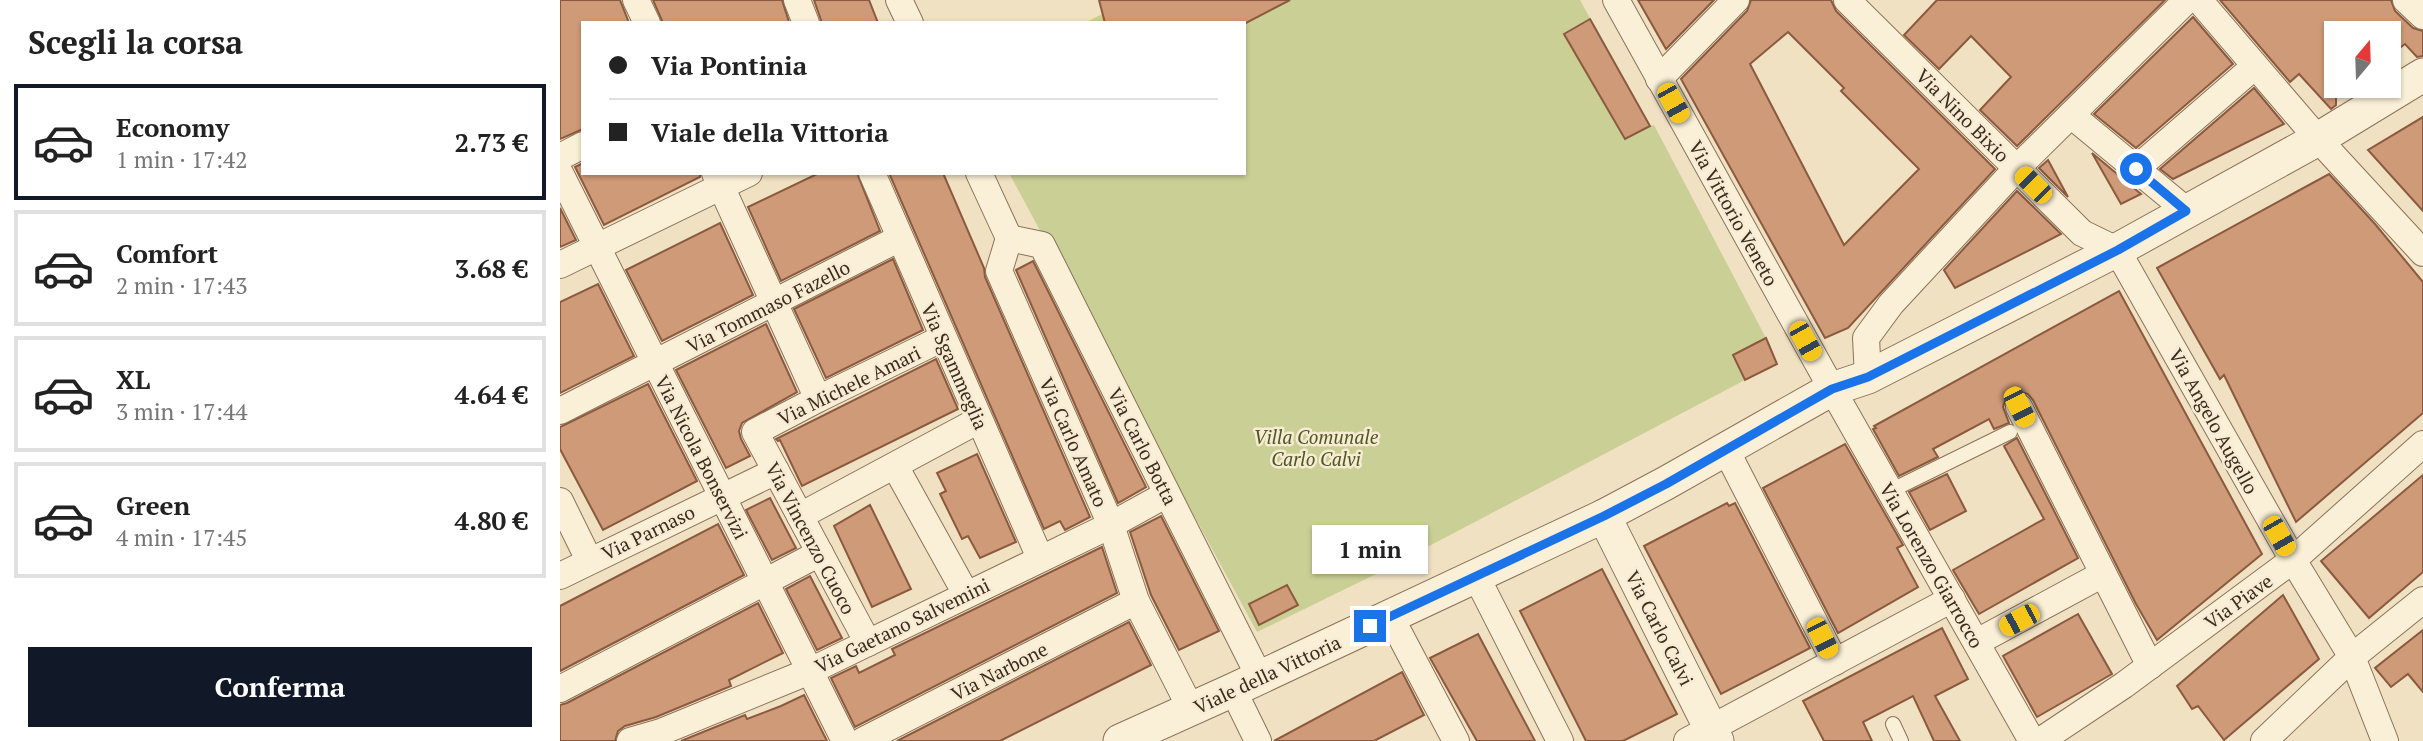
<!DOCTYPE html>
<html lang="it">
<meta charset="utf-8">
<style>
body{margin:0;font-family:"PT Serif",serif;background:#f2f2f2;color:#222;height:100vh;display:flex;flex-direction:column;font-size:26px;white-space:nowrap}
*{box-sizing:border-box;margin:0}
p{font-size:23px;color:#767676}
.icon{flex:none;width:38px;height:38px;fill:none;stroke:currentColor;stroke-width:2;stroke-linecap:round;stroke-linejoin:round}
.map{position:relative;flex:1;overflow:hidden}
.panel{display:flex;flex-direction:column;background:#fff;width:560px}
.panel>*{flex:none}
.banner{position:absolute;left:21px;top:21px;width:665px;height:154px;border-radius:0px;box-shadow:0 2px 5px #0004;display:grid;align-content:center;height:154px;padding:0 28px;background:#fff}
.needle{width:46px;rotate:19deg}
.controls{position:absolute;left:1764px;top:21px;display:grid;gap:14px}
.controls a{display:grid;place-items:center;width:77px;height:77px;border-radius:0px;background:#fff;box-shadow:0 2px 5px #0004;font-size:35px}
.end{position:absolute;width:32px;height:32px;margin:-16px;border:9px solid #1a73e8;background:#fff;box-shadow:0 0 0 4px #fff}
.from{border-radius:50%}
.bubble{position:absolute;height:49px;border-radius:0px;background:#fff;box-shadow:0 2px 5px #0004;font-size:23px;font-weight:700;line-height:49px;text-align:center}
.car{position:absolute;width:21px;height:42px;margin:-21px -10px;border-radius:9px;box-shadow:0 0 5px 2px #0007;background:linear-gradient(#f5c518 24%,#345 0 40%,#f5c518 0 76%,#345 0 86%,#f5c518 0)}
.banner b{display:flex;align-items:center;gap:24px;height:66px;font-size:26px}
.banner b+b{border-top:2px solid #e0e0e0}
.banner i{width:18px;height:18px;background:#222}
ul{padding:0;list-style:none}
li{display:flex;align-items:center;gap:21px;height:116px;margin:0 14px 10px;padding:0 14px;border:4px solid #e0e0e0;border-radius:0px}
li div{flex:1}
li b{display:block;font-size:26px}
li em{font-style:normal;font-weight:700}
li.active{border-color:#111827}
li>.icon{width:63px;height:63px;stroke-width:1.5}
h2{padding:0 28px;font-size:32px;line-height:84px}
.action{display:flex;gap:14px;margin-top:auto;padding:14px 28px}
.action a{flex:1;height:80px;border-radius:0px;background:#111827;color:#fff;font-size:28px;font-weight:700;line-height:80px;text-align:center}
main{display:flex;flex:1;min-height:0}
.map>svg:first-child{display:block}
.green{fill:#cacf96}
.building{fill:#cf9a77;stroke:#8b5a3e;stroke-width:2;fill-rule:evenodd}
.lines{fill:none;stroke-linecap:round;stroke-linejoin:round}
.service-casing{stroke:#8b7259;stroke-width:16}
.minor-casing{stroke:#8b7259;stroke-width:28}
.tertiary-casing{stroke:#8b7259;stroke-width:35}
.service{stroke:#faefd7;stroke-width:14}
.minor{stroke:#faefd7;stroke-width:26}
.tertiary{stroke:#faefd7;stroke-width:33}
.route{stroke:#1a73e8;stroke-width:9}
.labels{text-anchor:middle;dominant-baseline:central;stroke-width:5;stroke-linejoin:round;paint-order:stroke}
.street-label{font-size:19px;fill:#3a2b1e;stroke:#f7ecd3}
.park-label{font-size:19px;font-style:italic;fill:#4c5723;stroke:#f7ecd3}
</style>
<main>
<section class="panel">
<h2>Scegli la corsa</h2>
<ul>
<li class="active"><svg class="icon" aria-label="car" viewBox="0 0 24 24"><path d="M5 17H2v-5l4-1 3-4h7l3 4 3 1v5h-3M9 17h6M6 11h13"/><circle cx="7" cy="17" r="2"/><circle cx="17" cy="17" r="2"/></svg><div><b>Economy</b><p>1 min · 17:42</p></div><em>2.73 €</em></li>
<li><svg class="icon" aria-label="car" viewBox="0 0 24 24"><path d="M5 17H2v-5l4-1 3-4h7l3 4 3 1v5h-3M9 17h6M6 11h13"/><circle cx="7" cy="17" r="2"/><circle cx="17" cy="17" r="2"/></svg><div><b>Comfort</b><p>2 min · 17:43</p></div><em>3.68 €</em></li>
<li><svg class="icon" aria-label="car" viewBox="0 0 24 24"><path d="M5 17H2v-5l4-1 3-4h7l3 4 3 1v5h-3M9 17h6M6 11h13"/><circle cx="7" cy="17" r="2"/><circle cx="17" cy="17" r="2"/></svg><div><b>XL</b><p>3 min · 17:44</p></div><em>4.64 €</em></li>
<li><svg class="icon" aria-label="car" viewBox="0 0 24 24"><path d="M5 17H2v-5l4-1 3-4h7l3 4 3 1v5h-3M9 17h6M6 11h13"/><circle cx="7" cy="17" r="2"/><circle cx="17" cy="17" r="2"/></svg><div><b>Green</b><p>4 min · 17:45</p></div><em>4.80 €</em></li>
</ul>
<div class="action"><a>Conferma</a></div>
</section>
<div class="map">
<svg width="1863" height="741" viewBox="0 0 1863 741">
<rect width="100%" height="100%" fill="#f0e1c3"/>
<!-- green -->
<polygon class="green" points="554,0 1020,0 1090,126 1094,125 1206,338 1174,355 1185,380 814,575 697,632 449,173 684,173 684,23 525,23 542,14 541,8"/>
<!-- building -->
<g class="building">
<polygon points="0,0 60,0 69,23 23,23 23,129 0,139"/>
<polygon points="93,0 222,0 229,22 103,23"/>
<polygon points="254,0 309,0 318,23 262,23"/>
<polygon points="539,0 730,0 686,23 545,23"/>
<polygon points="1078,0 1154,0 1106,49"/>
<path d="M1191,0h80l5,11 159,158 -147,159 -23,10 -144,-259 66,-68zM1228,32l56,56 -3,3 78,78 -75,76 -94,-181z"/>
<polygon points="1377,0 1605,0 1457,146 1420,110 1451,77 1411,36 1379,69 1344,35"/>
<polygon points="1660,0 1831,0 1835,11 1853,28 1863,31 1863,56 1857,57 1845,44 1829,56 1829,33 1776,33 1776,105 1771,109 1739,74 1730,82"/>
<polygon points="1633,17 1673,64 1576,148 1534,114"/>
<polygon points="1030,19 1090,126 1065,139 1004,34"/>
<polygon points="1694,88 1724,124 1613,179 1600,169"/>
<polygon points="1863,117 1863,211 1808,150"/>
<polygon points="1532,153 1581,194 1561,204"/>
<polygon points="1488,160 1508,197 1479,168"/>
<polygon points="23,163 23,173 140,173 140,177 44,225 15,167"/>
<polygon points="259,173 297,173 320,231 221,281 188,207"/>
<polygon points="329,173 383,173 424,268 425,277 530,517 505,530 500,521 484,529"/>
<polygon points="1769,174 1815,224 1863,282 1863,413 1736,522 1664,375 1660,379 1597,268"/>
<polygon points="1457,191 1501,234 1395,288 1384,270"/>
<polygon points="0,208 16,240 0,247"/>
<polygon points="160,223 193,295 102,341 66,270"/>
<polygon points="333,259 363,330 266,378 234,309"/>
<polygon points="473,261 586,487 558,503 456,270"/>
<polygon points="38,284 74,356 0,393 0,302"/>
<polygon points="1559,291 1702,554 1597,640 1576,604 1473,400 1468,394 1459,391 1453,393 1446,398 1443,407 1449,423 1434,429 1429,419 1373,449 1378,457 1339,476 1313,429 1316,428 1314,426"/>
<polygon points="206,324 237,392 182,423 179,431 181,439 190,456 166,468 116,370"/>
<polygon points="1206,338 1217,364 1185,380 1173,355"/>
<polygon points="376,359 398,409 242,486 220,440 218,441 216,439"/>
<polygon points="88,384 137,481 43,530 0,449 0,427"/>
<polygon points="1457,438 1518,558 1419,614 1393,570 1484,519 1444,446"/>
<polygon points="1285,444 1343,545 1337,548 1358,587 1278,633 1203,488"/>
<polygon points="417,454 456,542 420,558 408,536 402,539 380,494 386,491 377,473"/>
<polygon points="1387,474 1406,511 1370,530 1349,492"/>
<polygon points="1863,475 1863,572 1809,618 1761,561"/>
<polygon points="210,498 236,548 212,560 186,510"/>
<polygon points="1167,503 1169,506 1175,503 1250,648 1161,694 1084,546"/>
<polygon points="310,505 351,589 312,607 274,526"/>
<polygon points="601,516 659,631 619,650 591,595 570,532"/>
<polygon points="158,524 184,575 0,671 0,606"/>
<polygon points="542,547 557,593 295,727 271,678 296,666 299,673 335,655 332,649"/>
<polygon points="1042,569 1117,714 1063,741 1026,741 960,611"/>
<polygon points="250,576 282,638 257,650 226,589"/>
<polygon points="727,585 738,605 699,625 689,604"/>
<polygon points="1723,595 1759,659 1664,740 1638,706 1632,709 1617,686"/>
<polygon points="198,603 223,653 169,680 171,686 96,717 65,726 58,731 55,741 0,741 0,705 7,703"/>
<polygon points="1518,614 1552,674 1477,717 1443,656"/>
<polygon points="569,622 591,665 440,741 337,741"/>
<polygon points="1382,628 1408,679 1375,696 1400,741 1374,741 1353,696 1303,722 1312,741 1264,741 1243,701"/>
<polygon points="1863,630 1863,692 1848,674 1831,687 1815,668"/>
<polygon points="918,634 927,651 975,741 917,741 870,658"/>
<polygon points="842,672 864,715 814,741 714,741"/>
<polygon points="244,695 267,741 121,741 185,715 187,719 221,706"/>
</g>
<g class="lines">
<!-- service casing -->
<g class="service-casing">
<g id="service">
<polyline points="1330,491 1450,432"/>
<polyline points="1333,724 1341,741"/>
</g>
</g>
<!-- minor casing -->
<g class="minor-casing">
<g id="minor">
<polyline points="76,0 87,23"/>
<polyline points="237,0 246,23"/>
<polyline points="339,0 350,23"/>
<polyline points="1056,0 1272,389 1472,741"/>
<polyline points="1287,0 1522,233 1557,250 1733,560 1792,657 1825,741"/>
<polyline points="1639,0 1758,139 1863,253"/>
<polyline points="1846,0 1863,16"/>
<polyline points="1099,79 1176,0"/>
<polyline points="1511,115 1627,211"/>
<polyline points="0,157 23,145"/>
<polyline points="1576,169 1695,66"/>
<polyline points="0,173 285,741"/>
<polyline points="155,173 258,399"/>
<polyline points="312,173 480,558"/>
<polyline points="419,173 449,238 439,271 551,525 576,601 631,709"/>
<polyline points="449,238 482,245 700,678"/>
<polyline points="0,265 189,173"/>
<polyline points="1308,377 1306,338 1331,304 1457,168 1627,0"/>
<polyline points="1459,407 1590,666"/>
<polyline points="0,411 340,238"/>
<polyline points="1165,448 1275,662"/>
<polyline points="335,466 406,594"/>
<polyline points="0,501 29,560"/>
<polyline points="240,516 419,420"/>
<polyline points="0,576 216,471"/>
<polyline points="916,576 1000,741"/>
<polyline points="830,616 896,741"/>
<polyline points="1417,642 1543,574"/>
<polyline points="308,643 195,432 258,399 383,338"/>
<polyline points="0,689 260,553"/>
<polyline points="673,690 698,741"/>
<polyline points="70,741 101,732 250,671 551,525 607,494"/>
<polyline points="302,741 576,601"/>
<polyline points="1127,741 1392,599"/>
<polyline points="1480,741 1564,685 1733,560 1863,444"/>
<polyline points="1704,741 1792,657 1863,600"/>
</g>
</g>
<!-- tertiary casing -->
<g class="tertiary-casing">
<g id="tertiary">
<polyline points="1044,516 1157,741"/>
<polyline points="560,741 673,690 1044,516 1106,483 1272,389 1308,377 1557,250 1758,139 1863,75"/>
</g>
</g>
<!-- service -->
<use href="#service" class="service"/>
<!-- minor -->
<use href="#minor" class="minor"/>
<!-- tertiary -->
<use href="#tertiary" class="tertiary"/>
</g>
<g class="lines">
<!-- route -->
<polyline class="route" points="810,626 1044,516 1106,484 1272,389 1308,377 1558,250 1626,211 1576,169"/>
</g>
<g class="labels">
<!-- street labels -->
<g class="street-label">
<text transform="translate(1403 115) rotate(45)">Via Nino Bixio</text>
<text transform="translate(1174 213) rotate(61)">Via Vittorio Veneto</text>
<text transform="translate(208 306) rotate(-27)">Via Tommaso Fazello</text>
<text transform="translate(395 366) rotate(66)">Via Sgammeglia</text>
<text transform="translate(289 385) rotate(-26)">Via Michele Amari</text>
<text transform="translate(1654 421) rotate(61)">Via Angelo Augello</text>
<text transform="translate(514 442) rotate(66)">Via Carlo Amato</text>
<text transform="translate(583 446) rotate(63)">Via Carlo Botta</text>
<text transform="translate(142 457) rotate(63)">Via Nicola Bonservizi</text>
<text transform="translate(88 532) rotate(-26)">Via Parnaso</text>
<text transform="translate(251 538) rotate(62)">Via Vincenzo Cuoco</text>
<text transform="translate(1372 565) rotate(60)">Via Lorenzo Giarrocco</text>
<text transform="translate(1678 601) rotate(-36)">Via Piave</text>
<text transform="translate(342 625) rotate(-26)">Via Gaetano Salvemini</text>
<text transform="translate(1100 628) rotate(63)">Via Carlo Calvi</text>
<text transform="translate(439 671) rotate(-27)">Via Narbone</text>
<text transform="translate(707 674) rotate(-25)">Viale della Vittoria</text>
</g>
<!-- park labels -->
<g class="park-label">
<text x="756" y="436">Villa Comunale<tspan x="756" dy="22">Carlo Calvi</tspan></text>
</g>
</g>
</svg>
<div class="controls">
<a><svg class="needle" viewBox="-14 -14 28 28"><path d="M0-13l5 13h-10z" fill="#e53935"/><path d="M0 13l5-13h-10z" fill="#767676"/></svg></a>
</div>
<i class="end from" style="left:1576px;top:169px"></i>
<i class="end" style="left:810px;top:626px"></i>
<div class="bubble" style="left:752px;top:525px;width:116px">1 min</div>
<i class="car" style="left:1113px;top:103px;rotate:151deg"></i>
<i class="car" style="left:1473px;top:185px;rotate:315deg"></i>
<i class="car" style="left:1245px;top:341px;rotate:151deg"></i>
<i class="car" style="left:1459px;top:407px;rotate:153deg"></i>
<i class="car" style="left:1719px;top:536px;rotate:150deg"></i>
<i class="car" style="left:1459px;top:620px;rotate:242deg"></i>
<i class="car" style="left:1262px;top:638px;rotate:153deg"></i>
<div class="banner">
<b><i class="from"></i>Via Pontinia</b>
<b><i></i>Viale della Vittoria</b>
</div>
</div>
</main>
